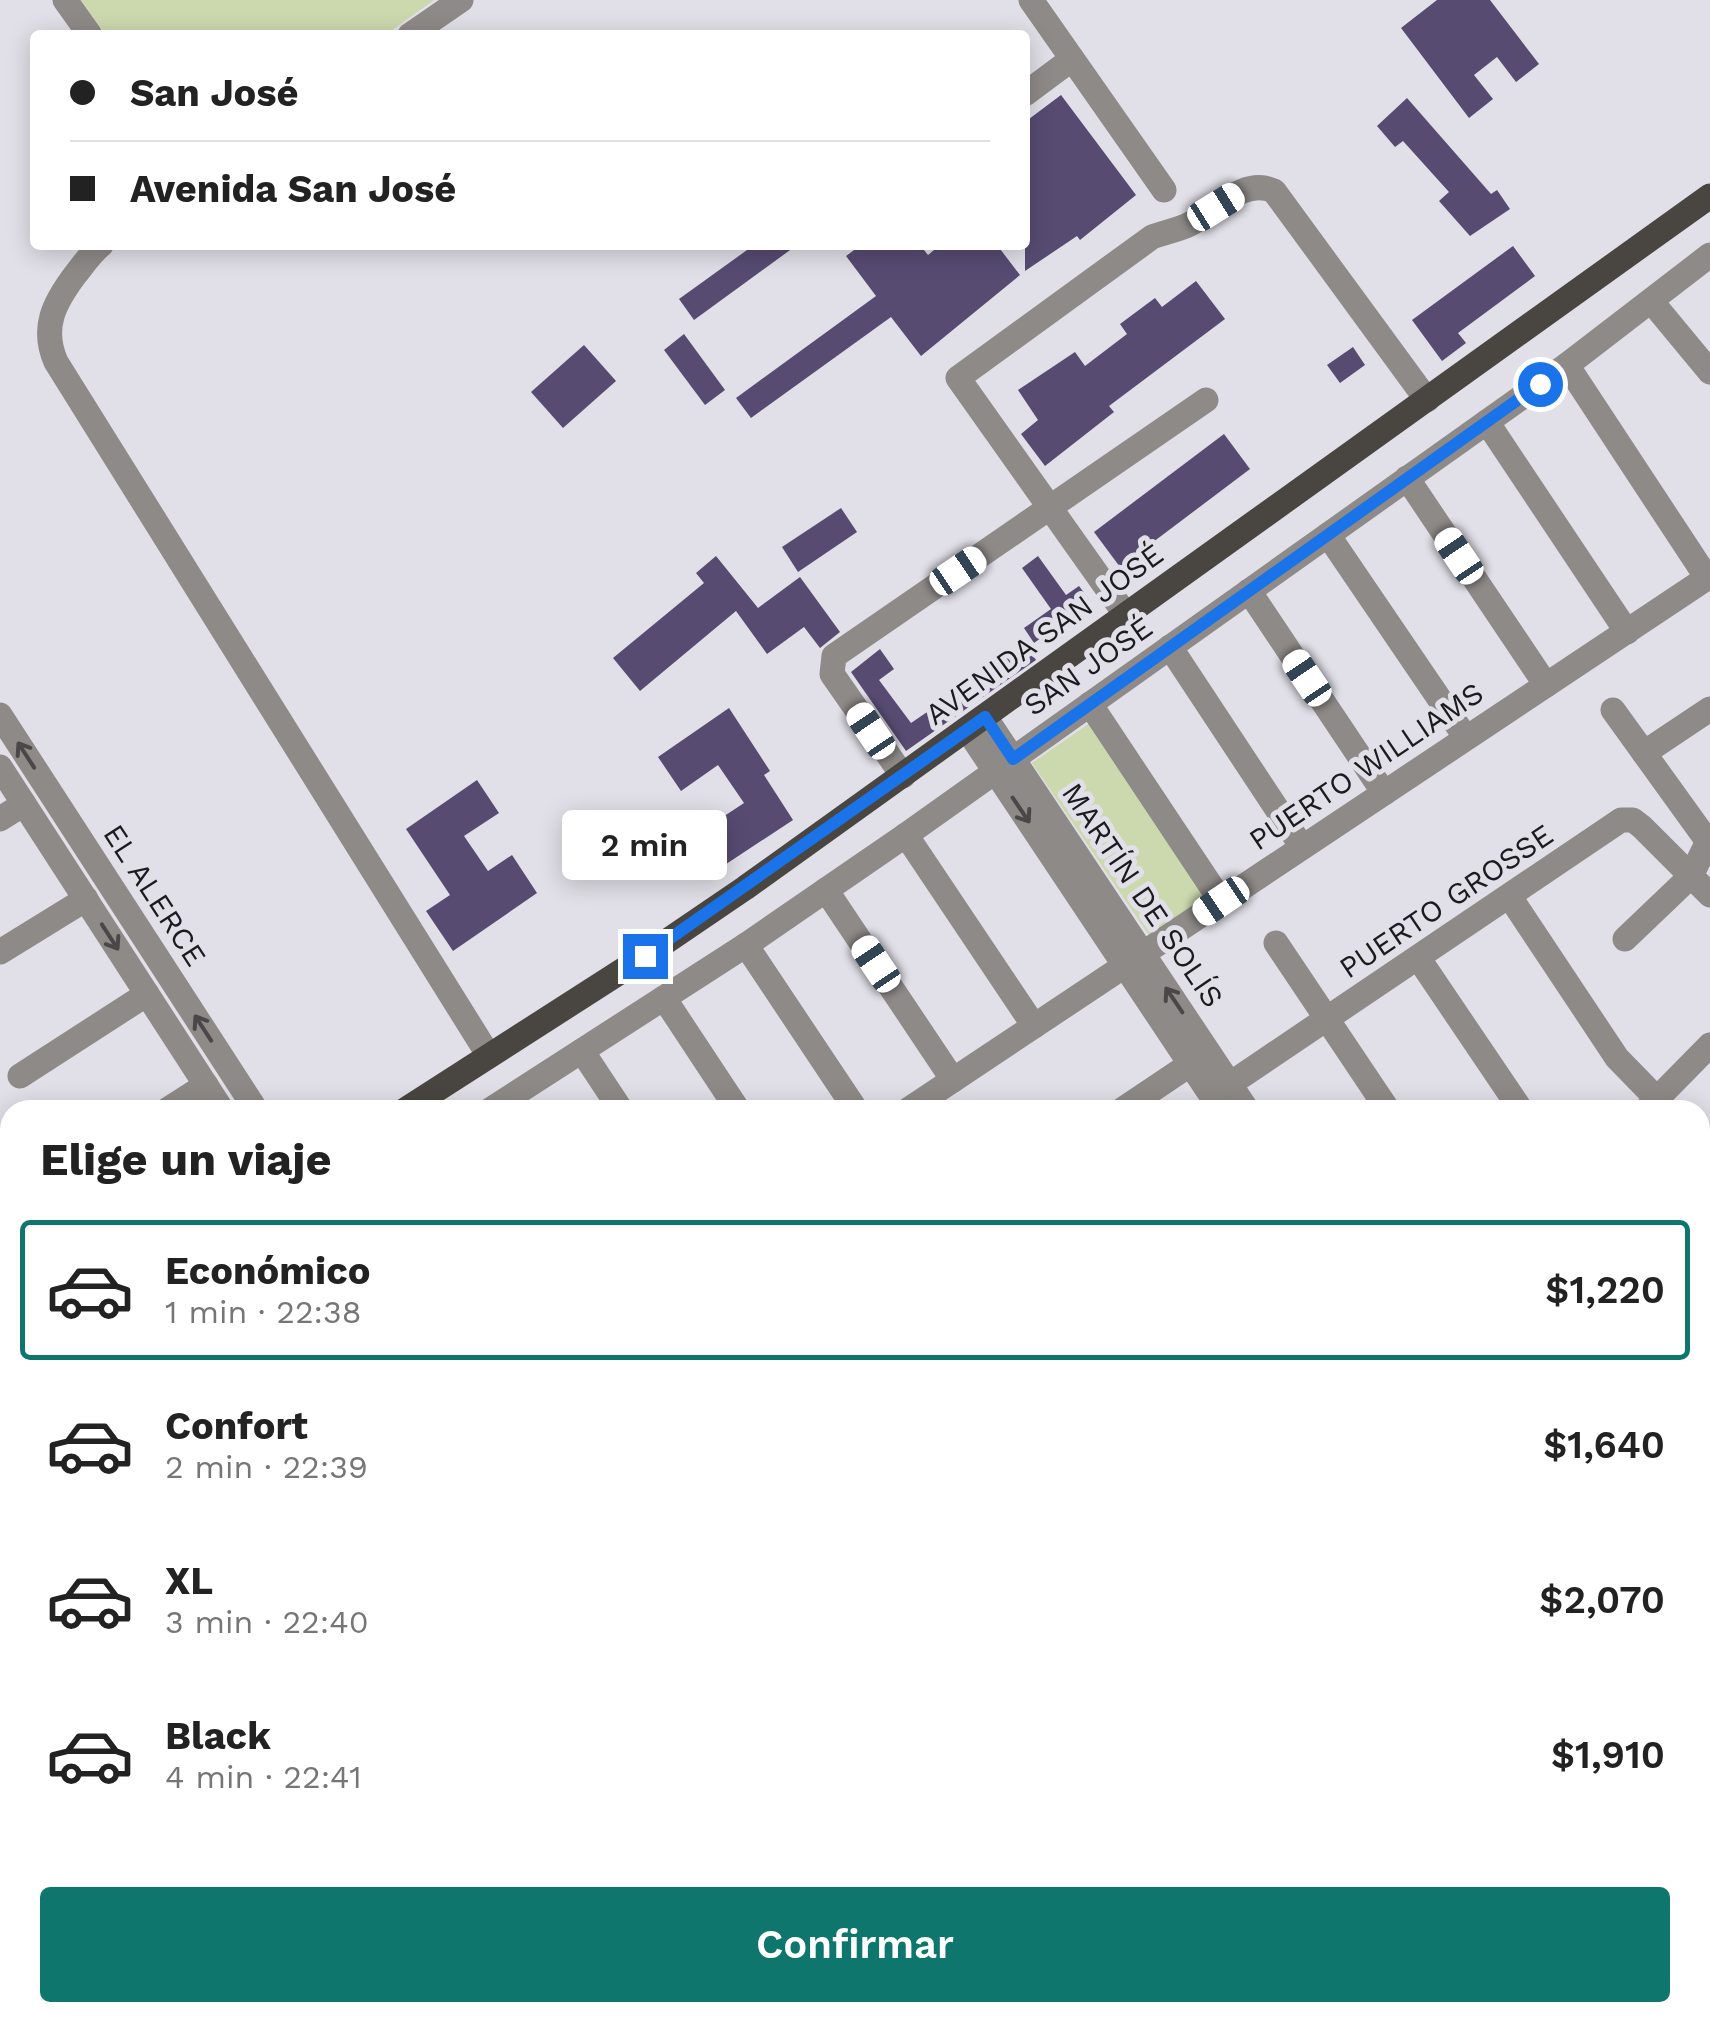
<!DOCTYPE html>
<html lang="es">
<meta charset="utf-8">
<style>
body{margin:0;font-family:"Work Sans",sans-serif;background:#f2f2f2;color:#222;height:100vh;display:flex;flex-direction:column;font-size:38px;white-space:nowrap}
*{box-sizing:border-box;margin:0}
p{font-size:32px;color:#767676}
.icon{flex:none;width:55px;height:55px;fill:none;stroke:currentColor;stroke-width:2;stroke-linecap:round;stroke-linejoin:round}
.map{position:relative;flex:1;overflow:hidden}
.details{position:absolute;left:0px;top:1100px;width:1710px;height:922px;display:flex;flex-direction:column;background:#fff;border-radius:30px 30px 0 0;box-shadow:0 5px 25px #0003}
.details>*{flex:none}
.top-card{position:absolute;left:30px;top:30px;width:1000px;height:220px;border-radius:10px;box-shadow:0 5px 25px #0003;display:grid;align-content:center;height:220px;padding:0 40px;background:#fff}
.end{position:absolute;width:45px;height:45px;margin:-22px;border:12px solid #1a73e8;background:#fff;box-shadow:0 0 0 5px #fff}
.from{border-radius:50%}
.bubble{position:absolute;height:70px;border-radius:10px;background:#fff;box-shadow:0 5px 25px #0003;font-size:32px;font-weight:600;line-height:70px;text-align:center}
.car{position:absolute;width:30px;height:60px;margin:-30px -15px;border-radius:12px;box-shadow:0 0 8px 2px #0007;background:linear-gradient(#fff 24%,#345 0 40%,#fff 0 76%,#345 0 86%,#fff 0)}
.top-card b{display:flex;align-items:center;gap:35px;height:95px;font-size:38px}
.top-card b+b{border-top:2px solid #e0e0e0}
.top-card i{width:25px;height:25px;background:#222}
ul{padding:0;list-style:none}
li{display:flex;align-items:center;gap:30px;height:140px;margin:0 20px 15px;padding:0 20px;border:5px solid transparent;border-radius:10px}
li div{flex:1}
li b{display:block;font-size:38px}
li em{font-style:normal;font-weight:600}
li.current{border-color:#0f766e}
li>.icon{width:90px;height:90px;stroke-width:1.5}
h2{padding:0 40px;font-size:45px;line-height:120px}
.cta{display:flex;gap:20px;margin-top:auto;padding:20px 40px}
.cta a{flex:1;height:115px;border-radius:10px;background:#0f766e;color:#fff;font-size:40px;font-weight:600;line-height:115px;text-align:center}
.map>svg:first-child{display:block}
.green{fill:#ccd8ae}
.building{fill:#574b72}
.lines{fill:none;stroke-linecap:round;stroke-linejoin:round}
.minor{stroke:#8d8a88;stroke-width:25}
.major{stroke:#494541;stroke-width:25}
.oneway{stroke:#494748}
.route{stroke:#1a73e8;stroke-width:12}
.labels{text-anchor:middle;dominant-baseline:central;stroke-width:10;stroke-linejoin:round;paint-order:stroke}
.street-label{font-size:30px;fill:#1b1a1d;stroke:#e1dfe7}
</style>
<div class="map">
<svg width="1710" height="2022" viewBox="0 0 1710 2022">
<rect width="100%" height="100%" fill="#e1dfe7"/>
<!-- green -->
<g class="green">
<polygon points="80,0 434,0 385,35 106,35"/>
<polygon points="1093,721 1211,896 1151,938 1032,763"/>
</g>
<!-- building -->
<g class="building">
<polygon points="1437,0 1490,0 1539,64 1516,82 1497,57 1474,75 1493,99 1469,118 1401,28"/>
<polygon points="1061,95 1136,195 1080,240 1077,236 1025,271 1025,122"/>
<polygon points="1407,98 1491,194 1497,190 1510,209 1470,236 1439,201 1449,192 1403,141 1395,147 1377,126"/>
<polygon points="754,245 797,245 694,320 679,299"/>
<polygon points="861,245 920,245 928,255 940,245 997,245 1020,275 921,356 891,317 751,418 736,398 876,296 846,256"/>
<polygon points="1513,246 1535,276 1458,333 1466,343 1442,361 1412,320"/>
<polygon points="1196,281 1225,319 1109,406 1114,412 1045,466 1021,434 1038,420 1018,390 1075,352 1085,366 1127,334 1120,324 1155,298 1162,307"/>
<polygon points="684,334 725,390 705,405 664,350"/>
<polygon points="584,345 616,381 563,428 531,392"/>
<polygon points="1353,347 1365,365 1340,383 1327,365"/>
<polygon points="1224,434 1250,469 1120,567 1094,532"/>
<polygon points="841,508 857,532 798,572 782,547"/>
<polygon points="716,556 758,608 800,577 840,632 820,648 804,627 767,654 736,611 640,691 613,658 704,583 696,573"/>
<polygon points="1038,556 1066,595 1079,586 1091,602 1034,643 1024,628 1051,609 1022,568"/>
<polygon points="1025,644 1036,660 906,751 851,672 880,649 894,669 879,680 911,723 983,674 978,667 999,651 1005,658"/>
<polygon points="729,708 770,771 764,775 793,820 705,878 682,844 744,803 718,765 681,791 658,757"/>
<polygon points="477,780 499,813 464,836 488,871 512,855 537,893 453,951 426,911 450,895 406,829"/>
</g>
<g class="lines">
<!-- minor -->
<g class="minor">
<polyline points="65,0 90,35"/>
<polyline points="1031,0 1164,190"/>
<polyline points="410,35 461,0"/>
<polyline points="1025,94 1072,59"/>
<path d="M101,245c-10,8 -18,20 -26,30 -21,28 -34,53 -19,87l433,694"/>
<polyline points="1652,302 1710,372"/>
<polyline points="1567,365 1707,578"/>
<polyline points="1487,422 1627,632"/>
<polyline points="1407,478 1546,685"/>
<polyline points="1328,535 1466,738"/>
<polyline points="1249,591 1384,793"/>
<path d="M1126,615l-168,-237 194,-141c12,-5 27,-7 38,-13 26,-14 54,-47 84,-33l153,209"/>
<polyline points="1170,647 1302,847"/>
<polyline points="1090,704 1221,901"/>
<polyline points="1613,710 1706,839"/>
<polyline points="0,715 256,1110"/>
<polyline points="985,717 1247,1110"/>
<polyline points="967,729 1221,1110"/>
<polyline points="1644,753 1710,709"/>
<polyline points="0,767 222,1110"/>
<polyline points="903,776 832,674 834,656 1206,400"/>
<polyline points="0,819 24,804"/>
<polyline points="906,835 1034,1026"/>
<polyline points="826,890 953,1080"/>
<polyline points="1510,897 1617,1058 1657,1099"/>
<polyline points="1625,939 1691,876 1710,837"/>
<polyline points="1276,943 1388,1110"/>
<polyline points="746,945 856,1110"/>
<polyline points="0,952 86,899"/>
<polyline points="1419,959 1521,1110"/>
<polyline points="664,998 738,1110"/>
<polyline points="582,1051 621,1110"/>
<polyline points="20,1076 147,994"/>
<polyline points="1230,1084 1621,820 1633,820 1642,827 1710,895"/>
<polyline points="1647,1109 1710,1045"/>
<polyline points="167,1110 206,1085"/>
<polyline points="490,1110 746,945 906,835 1567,365 1710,255"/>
<polyline points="908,1110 1710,576"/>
<polyline points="1122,1110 1204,1055"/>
<polyline points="1700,1207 1710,1216"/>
<polyline points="1700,1385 1710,1375"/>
<polyline points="0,1422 10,1416"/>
<polyline points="0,1445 10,1460"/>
<polyline points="1700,1543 1710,1533"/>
<polyline points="1700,1610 1710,1620"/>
<polyline points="0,1621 10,1636"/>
<polyline points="1700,1641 1710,1651"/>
<polyline points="0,1715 10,1708"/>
<polyline points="1700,1800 1710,1810"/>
<polyline points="1700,1889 1710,1879"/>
<polyline points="0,1930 10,1945"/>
<polyline points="0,1978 10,1964"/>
<polyline points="1700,1989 1710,1999"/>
<polyline points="850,2012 863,2022"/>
<polyline points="884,2012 897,2022"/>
<polyline points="1319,2012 1328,2022"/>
<polyline points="1468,2012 1478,2022"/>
<polyline points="92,2022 99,2012"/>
<polyline points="210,2022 217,2012"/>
<polyline points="372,2022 379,2012"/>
<polyline points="487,2022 494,2012"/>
<polyline points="569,2022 576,2012"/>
<polyline points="920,2022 929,2012"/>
<polyline points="1160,2022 1169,2012"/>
<polyline points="1569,2022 1578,2012"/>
</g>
<!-- major -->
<g class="major">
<polyline points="405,1110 645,956 745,888 1710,196"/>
<polyline points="0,1368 10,1361"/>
</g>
</g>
<!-- one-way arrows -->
<defs><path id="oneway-shaft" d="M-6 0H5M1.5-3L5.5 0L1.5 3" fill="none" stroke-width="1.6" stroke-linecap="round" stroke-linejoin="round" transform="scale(2.5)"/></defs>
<g class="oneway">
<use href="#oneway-shaft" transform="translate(26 755) rotate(-123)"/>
<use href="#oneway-shaft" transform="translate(1021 810) rotate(56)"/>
<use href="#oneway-shaft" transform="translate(110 937) rotate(57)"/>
<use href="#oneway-shaft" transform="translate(1174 1000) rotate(-124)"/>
<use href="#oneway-shaft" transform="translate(203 1028) rotate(-123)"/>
</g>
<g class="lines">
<!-- route -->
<polyline class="route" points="645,956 985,717 1013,759 1540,384"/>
</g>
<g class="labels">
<!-- street labels -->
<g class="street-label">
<text transform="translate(1044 634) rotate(-36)">AVENIDA SAN JOSÉ</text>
<text transform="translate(1088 666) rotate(-35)">SAN JOSÉ</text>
<text transform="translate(1366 766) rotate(-34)">PUERTO WILLIAMS</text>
<text transform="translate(155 895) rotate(57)">EL ALERCE</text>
<text transform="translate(1143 895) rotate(56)">MARTÍN DE SOLÍS</text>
<text transform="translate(1446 901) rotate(-34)">PUERTO GROSSE</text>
</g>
</g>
</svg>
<i class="end from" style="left:1540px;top:384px"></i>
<i class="end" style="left:645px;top:956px"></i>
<div class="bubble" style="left:562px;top:810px;width:165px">2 min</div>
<i class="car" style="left:1216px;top:207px;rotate:58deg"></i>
<i class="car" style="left:1459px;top:556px;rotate:326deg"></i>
<i class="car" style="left:958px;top:571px;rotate:56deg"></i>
<i class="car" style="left:1307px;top:678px;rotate:326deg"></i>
<i class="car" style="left:871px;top:731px;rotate:326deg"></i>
<i class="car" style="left:1221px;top:901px;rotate:236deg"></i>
<i class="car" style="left:876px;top:964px;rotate:326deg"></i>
<div class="top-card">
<b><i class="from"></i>San José</b>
<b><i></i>Avenida San José</b>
</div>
<section class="details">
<h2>Elige un viaje</h2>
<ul>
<li class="current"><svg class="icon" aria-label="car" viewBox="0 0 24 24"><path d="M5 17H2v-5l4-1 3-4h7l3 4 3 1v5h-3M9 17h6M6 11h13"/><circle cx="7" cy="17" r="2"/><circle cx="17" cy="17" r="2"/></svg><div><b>Económico</b><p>1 min · 22:38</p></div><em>$1,220</em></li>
<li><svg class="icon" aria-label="car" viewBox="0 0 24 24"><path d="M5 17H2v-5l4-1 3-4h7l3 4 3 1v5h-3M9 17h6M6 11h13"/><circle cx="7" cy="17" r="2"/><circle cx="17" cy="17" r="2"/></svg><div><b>Confort</b><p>2 min · 22:39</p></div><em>$1,640</em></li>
<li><svg class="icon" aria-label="car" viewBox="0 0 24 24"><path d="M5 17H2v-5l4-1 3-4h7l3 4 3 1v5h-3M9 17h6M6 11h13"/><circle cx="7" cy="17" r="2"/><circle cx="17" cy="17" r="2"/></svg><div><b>XL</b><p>3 min · 22:40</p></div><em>$2,070</em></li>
<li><svg class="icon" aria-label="car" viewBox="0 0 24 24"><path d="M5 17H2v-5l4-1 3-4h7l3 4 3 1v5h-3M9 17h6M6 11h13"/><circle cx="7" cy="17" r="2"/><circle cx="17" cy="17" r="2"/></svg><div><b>Black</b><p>4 min · 22:41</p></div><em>$1,910</em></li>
</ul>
<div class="cta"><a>Confirmar</a></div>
</section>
</div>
